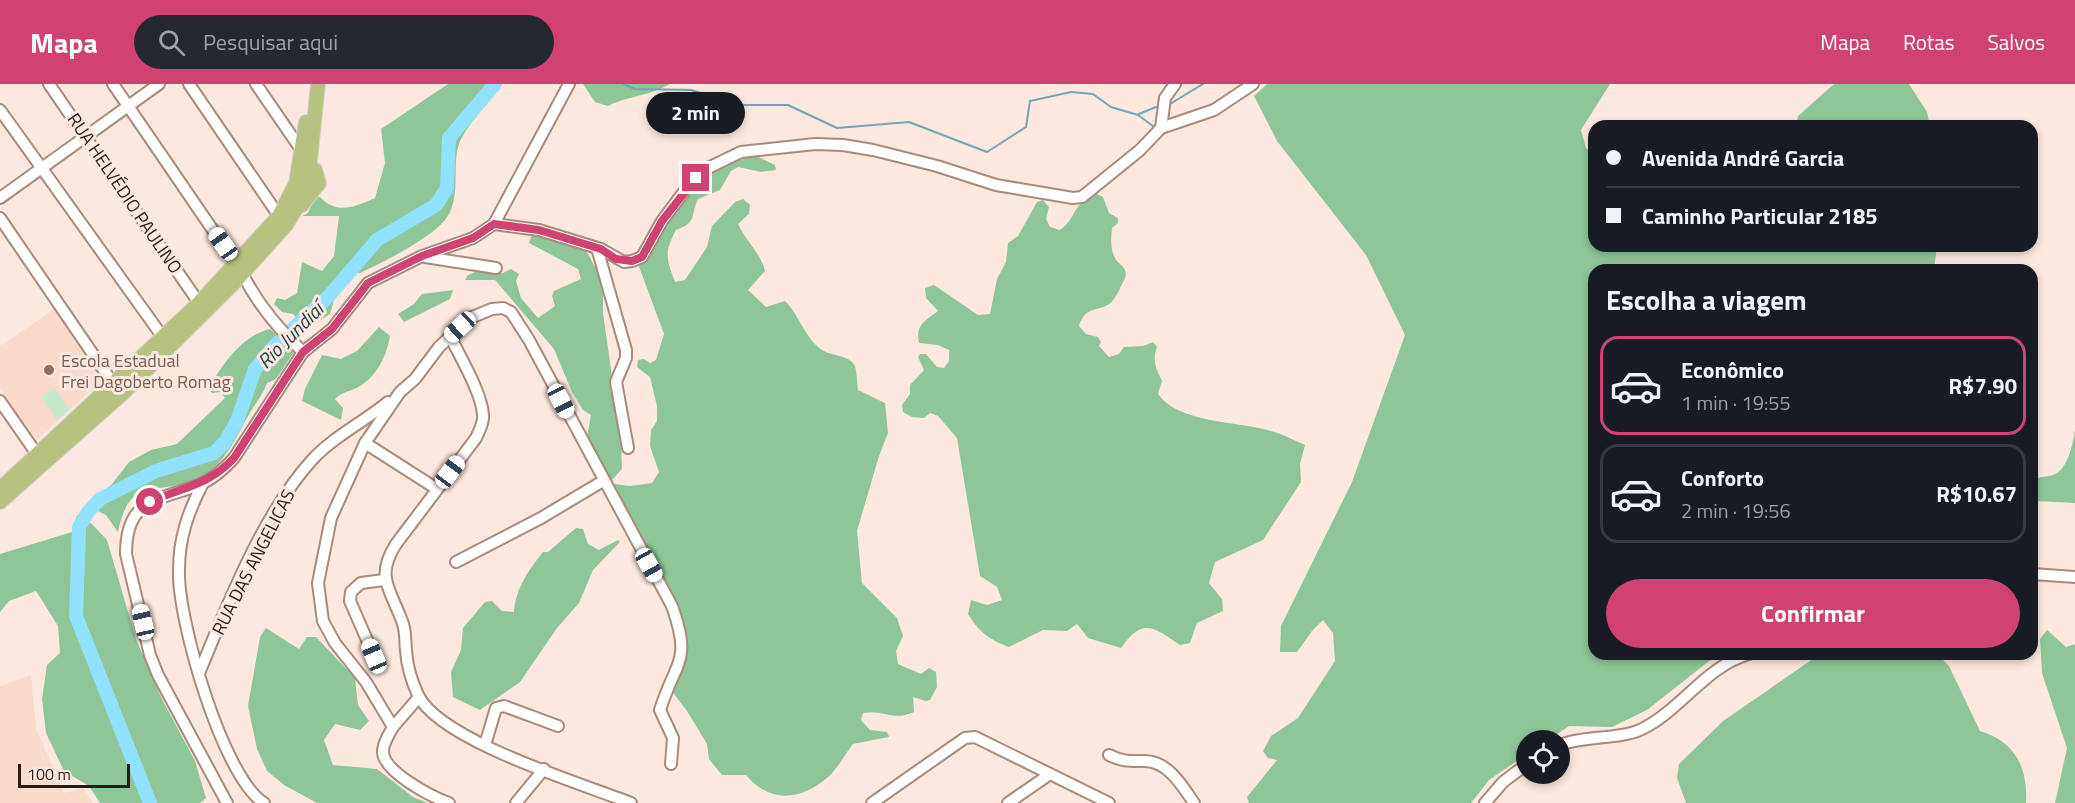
<!DOCTYPE html>
<html lang="pt">
<meta charset="utf-8">
<style>
body{margin:0;font-family:"Titillium Web",sans-serif;background:#242831;color:#f1f3f6;height:100vh;display:flex;flex-direction:column;font-size:22px;white-space:nowrap}
*{box-sizing:border-box;margin:0}
p{font-size:20px;color:#9ea1a6}
.icon{flex:none;width:33px;height:33px;fill:none;stroke:currentColor;stroke-width:2;stroke-linecap:round;stroke-linejoin:round}
.map{position:relative;flex:1;overflow:hidden}
.side{position:absolute;left:1588px;top:180px;width:450px;height:396px;display:flex;flex-direction:column;background:#171b24;border-radius:18px;box-shadow:0 3px 9px #0003}
.side>*{flex:none}
.banner{position:absolute;left:1588px;top:36px;width:450px;height:132px;border-radius:18px;box-shadow:0 3px 9px #0003;display:grid;align-content:center;height:132px;padding:0 18px;background:#171b24}
.buttons{position:absolute;left:1516px;top:646px;display:grid;gap:12px}
.buttons a{display:grid;place-items:center;width:54px;height:54px;border-radius:50%;background:#171b24;box-shadow:0 3px 9px #0003;font-size:30px}
.scale{position:absolute;left:18px;bottom:15px;width:112px;box-sizing:border-box;padding-left:6px;border:3px solid #261b15;border-top:0;font-size:16px;line-height:21px;white-space:nowrap;color:#261b15;-webkit-text-stroke:4px #fce8de;paint-order:stroke}
.end{position:absolute;width:27px;height:27px;margin:-14px;border:8px solid #cf4271;background:#fff;box-shadow:0 0 0 3px #fff}
.from{border-radius:50%}
.bubble{position:absolute;height:42px;border-radius:21px;background:#171b24;box-shadow:0 3px 9px #0003;font-size:20px;font-weight:700;line-height:42px;text-align:center}
.car{position:absolute;width:18px;height:36px;margin:-18px -9px;border-radius:8px;box-shadow:0 0 4px 2px #0007;background:linear-gradient(#fff 24%,#345 0 40%,#fff 0 76%,#345 0 86%,#fff 0)}
.banner b{display:flex;align-items:center;gap:21px;height:57px;font-size:22px}
.banner b+b{border-top:2px solid #363941}
.banner i{width:15px;height:15px;background:#f1f3f6}
ul{padding:0;list-style:none}
li{display:flex;align-items:center;gap:18px;height:99px;margin:0 12px 9px;padding:0 6px;border:3px solid #363941;border-radius:18px}
li div{flex:1}
li b{display:block;font-size:22px}
li em{font-style:normal;font-weight:700}
li.active{border-color:#cf4271}
li>.icon{width:54px;height:54px;stroke-width:1.5}
h2{padding:0 18px;font-size:27px;line-height:72px}
.action{display:flex;gap:12px;margin-top:auto;padding:12px 18px}
.action a{flex:1;height:69px;border-radius:36px;background:#cf4271;color:#fff;font-size:24px;font-weight:700;line-height:69px;text-align:center}
header{display:flex;align-items:center;gap:36px;box-sizing:border-box;height:84px;padding:0 30px;background:#cf4271;color:#fff}
header strong{font-size:28px}
nav{display:flex;gap:33px;margin-inline-start:auto;font-size:21px}
.search{width:420px;height:54px;background:#242831;display:flex;align-items:center;gap:15px;box-sizing:border-box;padding:0 21px;border-radius:33px;color:#9ea1a6;font-size:22px}
.map>svg:first-child{display:block}
.built{fill:#fadac9}
.green{fill:#c7eacc}
.forest{fill:#8ec698}
.lines{fill:none;stroke-linecap:round;stroke-linejoin:round}
.stream{stroke:#71a6b8;stroke-width:2}
.river{stroke:#91e2fe;stroke-width:14}
.minor-casing{stroke:#a98b7c;stroke-width:14}
.major-casing{stroke:#d4d1d0;stroke-width:16}
.minor{stroke:#fff;stroke-width:10}
.major{stroke:#b7c280;stroke-width:14}
.route{stroke:#cf4271;stroke-width:8}
.education-dot{fill:#8d6e63;stroke:#fce8de;stroke-width:2}
.labels{text-anchor:middle;dominant-baseline:central;stroke-width:6;stroke-linejoin:round;paint-order:stroke}
.street-label{font-size:18px;fill:#261b15;stroke:#fce8de}
.education-label{font-size:18px;fill:#785e54;stroke:#fce8de;text-anchor:start}
.water-label{font-size:20px;font-style:italic;fill:#214652;stroke:#fce8de}
</style>
<header>
<strong>Mapa</strong>
<div class="search"><svg class="icon" aria-label="search" viewBox="0 0 24 24"><circle cx="10" cy="10" r="6"/><path d="M15 15l6 6"/></svg>Pesquisar aqui</div>
<nav><a>Mapa</a><a>Rotas</a><a>Salvos</a></nav>
</header>
<div class="map">
<svg width="2075" height="719" viewBox="0 0 2075 719">
<rect width="100%" height="100%" fill="#fce8de"/>
<!-- built -->
<g class="built">
<polygon points="55,225 102,291 103,296 36,356 0,305 0,262"/>
<polygon points="31,591 36,645 64,709 84,704 92,719 0,719 0,602"/>
</g>
<!-- green -->
<polygon class="green" points="54,303 70,326 57,336 42,313"/>
<!-- forest -->
<g class="forest">
<path d="M448,0h54c-10,14 -38,45 -43,60 -7,21 1,46 -9,68 -10,23 -67,50 -90,61l-17,-4 -13,45 -24,15 -13,-15 -11,-2 -8,-8 3,-6 8,2 12,-7 5,-31 20,9 12,-15 5,-40h-37l6,-3 7,-16h5c17,18 35,10 55,1l10,-35 -4,-34z"/>
<path d="M583,0h87c-23,13 -40,11 -62,22l-13,-4z"/>
<polygon points="1267,0 1610,0 1581,46 1586,64 1594,71 1594,162 1937,162 1934,186 1594,186 1594,570 1718,570 1647,626 1612,643 1569,642 1547,657 1527,657 1527,670 1489,696 1471,719 1249,719 1247,713 1277,676 1268,674 1263,667 1271,652 1298,634 1335,577 1333,549 1323,536 1312,547 1297,568 1280,568 1281,542 1352,398 1405,251 1366,171 1277,57 1254,12"/>
<polygon points="1834,0 1909,0 1927,28 1930,42 1796,42 1798,32"/>
<path d="M756,72l19,9 1,5 -15,2 -23,-5 -7,4 -11,19 -22,9c-8,17 0,23 -22,31 -12,23 -10,28 -1,52l10,-2 22,-33 5,-21 23,-24 8,-3 7,6 -1,9 -11,10c7,16 24,31 27,47l-17,19 18,17 19,-6c15,15 19,36 37,49 9,6 28,5 33,16 2,7 2,17 3,24l27,13 3,30 -9,23 -22,75 5,52 35,35 6,18 -7,15 2,13 23,10 8,-6 7,4 1,15 -7,13 -4,1 -13,-4 1,15c-22,10 -29,-3 -51,1l-2,7 9,10 17,2 2,5 -36,7c-8,10 -16,26 -26,34 -27,23 -58,25 -81,-3h-24l-13,-16 -2,-15 -20,-33 -16,-21 15,-49 -74,-152 3,-5 15,2 22,-3 7,-11 -9,-26 1,-16 6,-9v-15l-7,-29 -13,-10 1,-7 6,-1 6,4 6,-3 8,-26 -26,-70 27,-42 26,-30 -1,-4c16,-18 42,-27 66,-32z"/>
<path d="M1097,110l6,3 6,16 9,5v5l-6,5c-1,10 -2,23 4,32 4,5 10,7 10,15 -1,4 -4,9 -6,13 -13,33 -31,9 -41,38l7,8 12,3 3,5 -2,4 10,11 10,-3 5,-7 19,-1 10,-4 4,5c-5,13 -1,22 5,34l-4,13c21,30 81,27 113,37 11,3 23,9 34,14l-5,19 1,18 -38,58 -48,22 -6,21 13,16 1,12 -26,12 -7,20 -10,2c-27,-18 -37,-28 -59,3l-33,-10 -11,-14 -10,7 -24,-1 -34,17c-19,-7 -30,-15 -41,-33l3,-14 16,5 15,-5 -5,-13 -17,-11 -23,-138 -19,-22 -8,-3 -6,5 -12,-1 -9,-5 -1,-7 8,-11v-9l14,-15 -6,-13 2,-3h6l11,13 7,1 5,-7v-11l-11,-5 -19,-2c-4,-18 6,-22 19,-32l-12,-13 -1,-10 9,-3 44,30 12,-1 7,-35 9,-17 2,-19 10,-7 19,-34 6,-2 6,7 -3,12 4,8 10,3c19,-14 8,-23 37,-36z"/>
<polygon points="532,150 569,160 587,168 599,191 603,205 603,229 621,356 622,385 612,396 607,393 597,375 584,370 591,331 583,326 572,308 554,265 495,196 465,196 468,191 482,185 503,189 511,185 519,190 516,197 521,214 538,234 555,222 552,212 554,207 581,195 578,185 529,159"/>
<polygon points="453,206 450,215 404,238 398,230 414,220 422,210"/>
<path d="M379,243l11,9c-3,19 -13,40 -30,50 -10,6 -17,5 -25,13l8,9 -2,12 -39,-19 3,-12 17,-34 19,4 16,-8z"/>
<path d="M270,245l24,23 -18,27 -9,4c-4,11 -10,18 -16,28 -14,24 -24,51 -50,66 -42,22 -71,-6 -83,55l-12,-17 -20,-10 26,-21 17,-22 22,-12 26,-6 48,-46 -5,-6 -8,1 -3,-4c12,-24 34,-54 61,-60z"/>
<path d="M2075,346v73l-39,-2 -3,-2 1,-19c7,-4 12,-3 19,-5 15,-5 20,-32 22,-45z"/>
<polygon points="77,431 92,440 107,456 136,555 161,613 195,677 206,714 200,719 100,719 89,702 64,687 46,649 42,615 47,581 60,569 58,542 36,507 9,517 0,528 0,470 72,448"/>
<path d="M576,444l7,1 5,15 11,6 19,-10 2,2 -27,28 -14,33 -22,25 -37,54 -40,28 -27,-13 -2,-25 10,-22 2,-22 22,-26 7,-1 10,10 12,1c1,-23 16,-44 29,-60h5z"/>
<polygon points="266,544 299,565 307,553 316,553 355,594 358,621 369,637 360,646 335,640 324,656 333,681 377,685 413,713 428,719 317,719 284,701 267,687 257,665 248,622 260,553"/>
<polygon points="2047,546 2066,563 2075,560 2075,719 2055,719 2067,664 2042,589 2040,555"/>
<path d="M1820,570h117l12,12 31,65c35,10 48,37 46,72h-340l-9,-25 2,-14 44,-43z"/>
</g>
<g class="lines">
<!-- stream -->
<g class="stream">
<polyline points="623,0 635,5 691,6 739,21 788,21 837,44 909,38 987,68 1026,43 1030,17 1071,8 1093,10 1111,23 1138,31 1153,42"/>
<polyline points="1170,20 1203,0"/>
<polyline points="1139,30 1156,23"/>
</g>
<!-- river -->
<polyline class="river" points="150,719 76,532 79,443 88,428 100,415 156,387 214,369 225,358 237,337 255,285 277,259 329,212 377,156 436,121 447,104 449,54 495,0"/>
<!-- minor casing -->
<g class="minor-casing">
<g id="minor">
<polyline points="49,0 199,219"/>
<polyline points="113,0 236,180"/>
<polyline points="189,0 279,132"/>
<polyline points="256,0 302,67"/>
<polyline points="0,26 162,252"/>
<polyline points="1161,44 1165,14 1175,0"/>
<polyline points="0,114 159,0"/>
<polyline points="0,134 114,301"/>
<polyline points="494,140 539,146 601,165 624,178 632,177 642,173 662,137 683,109 695,94 710,83 741,68 815,60 843,61 873,66 937,82 996,101 1073,114 1082,113 1140,66 1161,44 1214,26 1253,0"/>
<polyline points="597,164 626,266 626,274 616,298 628,364"/>
<polyline points="425,173 496,184"/>
<path d="M242,189c15,30 36,56 61,79"/>
<path d="M450,252c10,21 32,57 33,79 1,8 -4,16 -7,23l-80,106c-22,34 -4,47 7,80 3,9 2,18 3,27 1,14 6,31 12,44 22,46 165,89 213,108"/>
<polyline points="0,317 41,376"/>
<polyline points="365,359 437,405"/>
<path d="M203,399c-15,29 -24,55 -24,87 -2,48 44,208 85,233"/>
<polyline points="456,478 541,434 603,397"/>
<polyline points="2032,490 2075,493"/>
<polyline points="374,572 350,517 351,508 361,499 384,496"/>
<path d="M199,589c29,-69 63,-158 113,-213 22,-24 52,-38 76,-58"/>
<polyline points="393,643 419,613"/>
<polyline points="485,661 496,624 504,622 558,642"/>
<path d="M1560,661c26,-10 59,-5 82,-16 39,-19 64,-63 107,-75"/>
<path d="M1109,671c14,7 21,6 36,6 23,0 38,26 49,42"/>
<path d="M227,719l-69,-128 -8,-20 -24,-101c0,-57 33,-53 75,-70 13,-6 24,-16 33,-26l69,-106 29,-23 36,-46 54,-27 51,-18 21,-14 75,-140"/>
<path d="M449,719c-17,-6 -68,-32 -66,-53 1,-8 6,-16 10,-23l-27,-45 -31,-39 -12,-22 -5,-38 13,-65 34,-75 35,-51 15,-13 24,-32 31,-29 22,-9 11,-1 8,4 18,28 143,266c20,57 4,53 -12,104l13,28 -2,26"/>
<polyline points="516,719 544,685"/>
<polyline points="872,719 965,654 975,653 1109,719"/>
<polyline points="1008,719 1050,690"/>
<polyline points="1485,719 1503,698 1527,680"/>
</g>
</g>
<!-- major casing -->
<g class="major-casing">
<g id="major">
<polyline points="302,121 319,99 315,86 305,83"/>
<polyline points="0,405 199,219 279,132 296,99 306,38"/>
<polyline points="0,418 122,310 233,200 286,141 297,123 308,96 318,0"/>
</g>
</g>
<!-- minor -->
<use href="#minor" class="minor"/>
<!-- major -->
<use href="#major" class="major"/>
</g>
<g class="lines">
<!-- route -->
<path class="route" d="M150,418c32,-15 58,-16 84,-44l69,-106 29,-23 36,-46 54,-27 51,-18 21,-14 45,6 62,19 15,10 16,2 10,-4 20,-36 34,-43"/>
</g>
<!-- markers -->
<circle class="education-dot" cx="49" cy="286" r="6"/>
<g class="labels">
<!-- street labels -->
<g class="street-label">
<text transform="translate(125 109) rotate(56)">RUA HELVÉDIO PAULINO</text>
<text transform="translate(253 478) rotate(-63)">RUA DAS ANGELICAS</text>
</g>
<!-- education labels -->
<g class="education-label">
<text x="61" y="276">Escola Estadual<tspan x="61" dy="21">Frei Dagoberto Romag</tspan></text>
</g>
<!-- water labels -->
<g class="water-label">
<text transform="translate(290 251) rotate(-45)">Rio Jundiaí</text>
</g>
</g>
</svg>
<div class="buttons">
<a><svg class="icon" aria-label="locate" viewBox="0 0 24 24"><circle cx="12" cy="12" r="6"/><path d="M12 2v4M12 18v4M2 12h4M18 12h4"/></svg></a>
</div>
<div class="scale">100 m</div>
<i class="end from" style="left:150px;top:418px"></i>
<i class="end" style="left:696px;top:94px"></i>
<div class="bubble" style="left:646px;top:8px;width:99px">2 min</div>
<i class="car" style="left:223px;top:160px;rotate:325deg"></i>
<i class="car" style="left:460px;top:243px;rotate:227deg"></i>
<i class="car" style="left:561px;top:317px;rotate:153deg"></i>
<i class="car" style="left:450px;top:388px;rotate:37deg"></i>
<i class="car" style="left:649px;top:481px;rotate:151deg"></i>
<i class="car" style="left:143px;top:538px;rotate:347deg"></i>
<i class="car" style="left:374px;top:572px;rotate:337deg"></i>
<div class="banner">
<b><i class="from"></i>Avenida André Garcia</b>
<b><i></i>Caminho Particular 2185</b>
</div>
<section class="side">
<h2>Escolha a viagem</h2>
<ul>
<li class="active"><svg class="icon" aria-label="car" viewBox="0 0 24 24"><path d="M5 17H2v-5l4-1 3-4h7l3 4 3 1v5h-3M9 17h6M6 11h13"/><circle cx="7" cy="17" r="2"/><circle cx="17" cy="17" r="2"/></svg><div><b>Econômico</b><p>1 min · 19:55</p></div><em>R$7.90</em></li>
<li><svg class="icon" aria-label="car" viewBox="0 0 24 24"><path d="M5 17H2v-5l4-1 3-4h7l3 4 3 1v5h-3M9 17h6M6 11h13"/><circle cx="7" cy="17" r="2"/><circle cx="17" cy="17" r="2"/></svg><div><b>Conforto</b><p>2 min · 19:56</p></div><em>R$10.67</em></li>
</ul>
<div class="action"><a>Confirmar</a></div>
</section>
</div>
